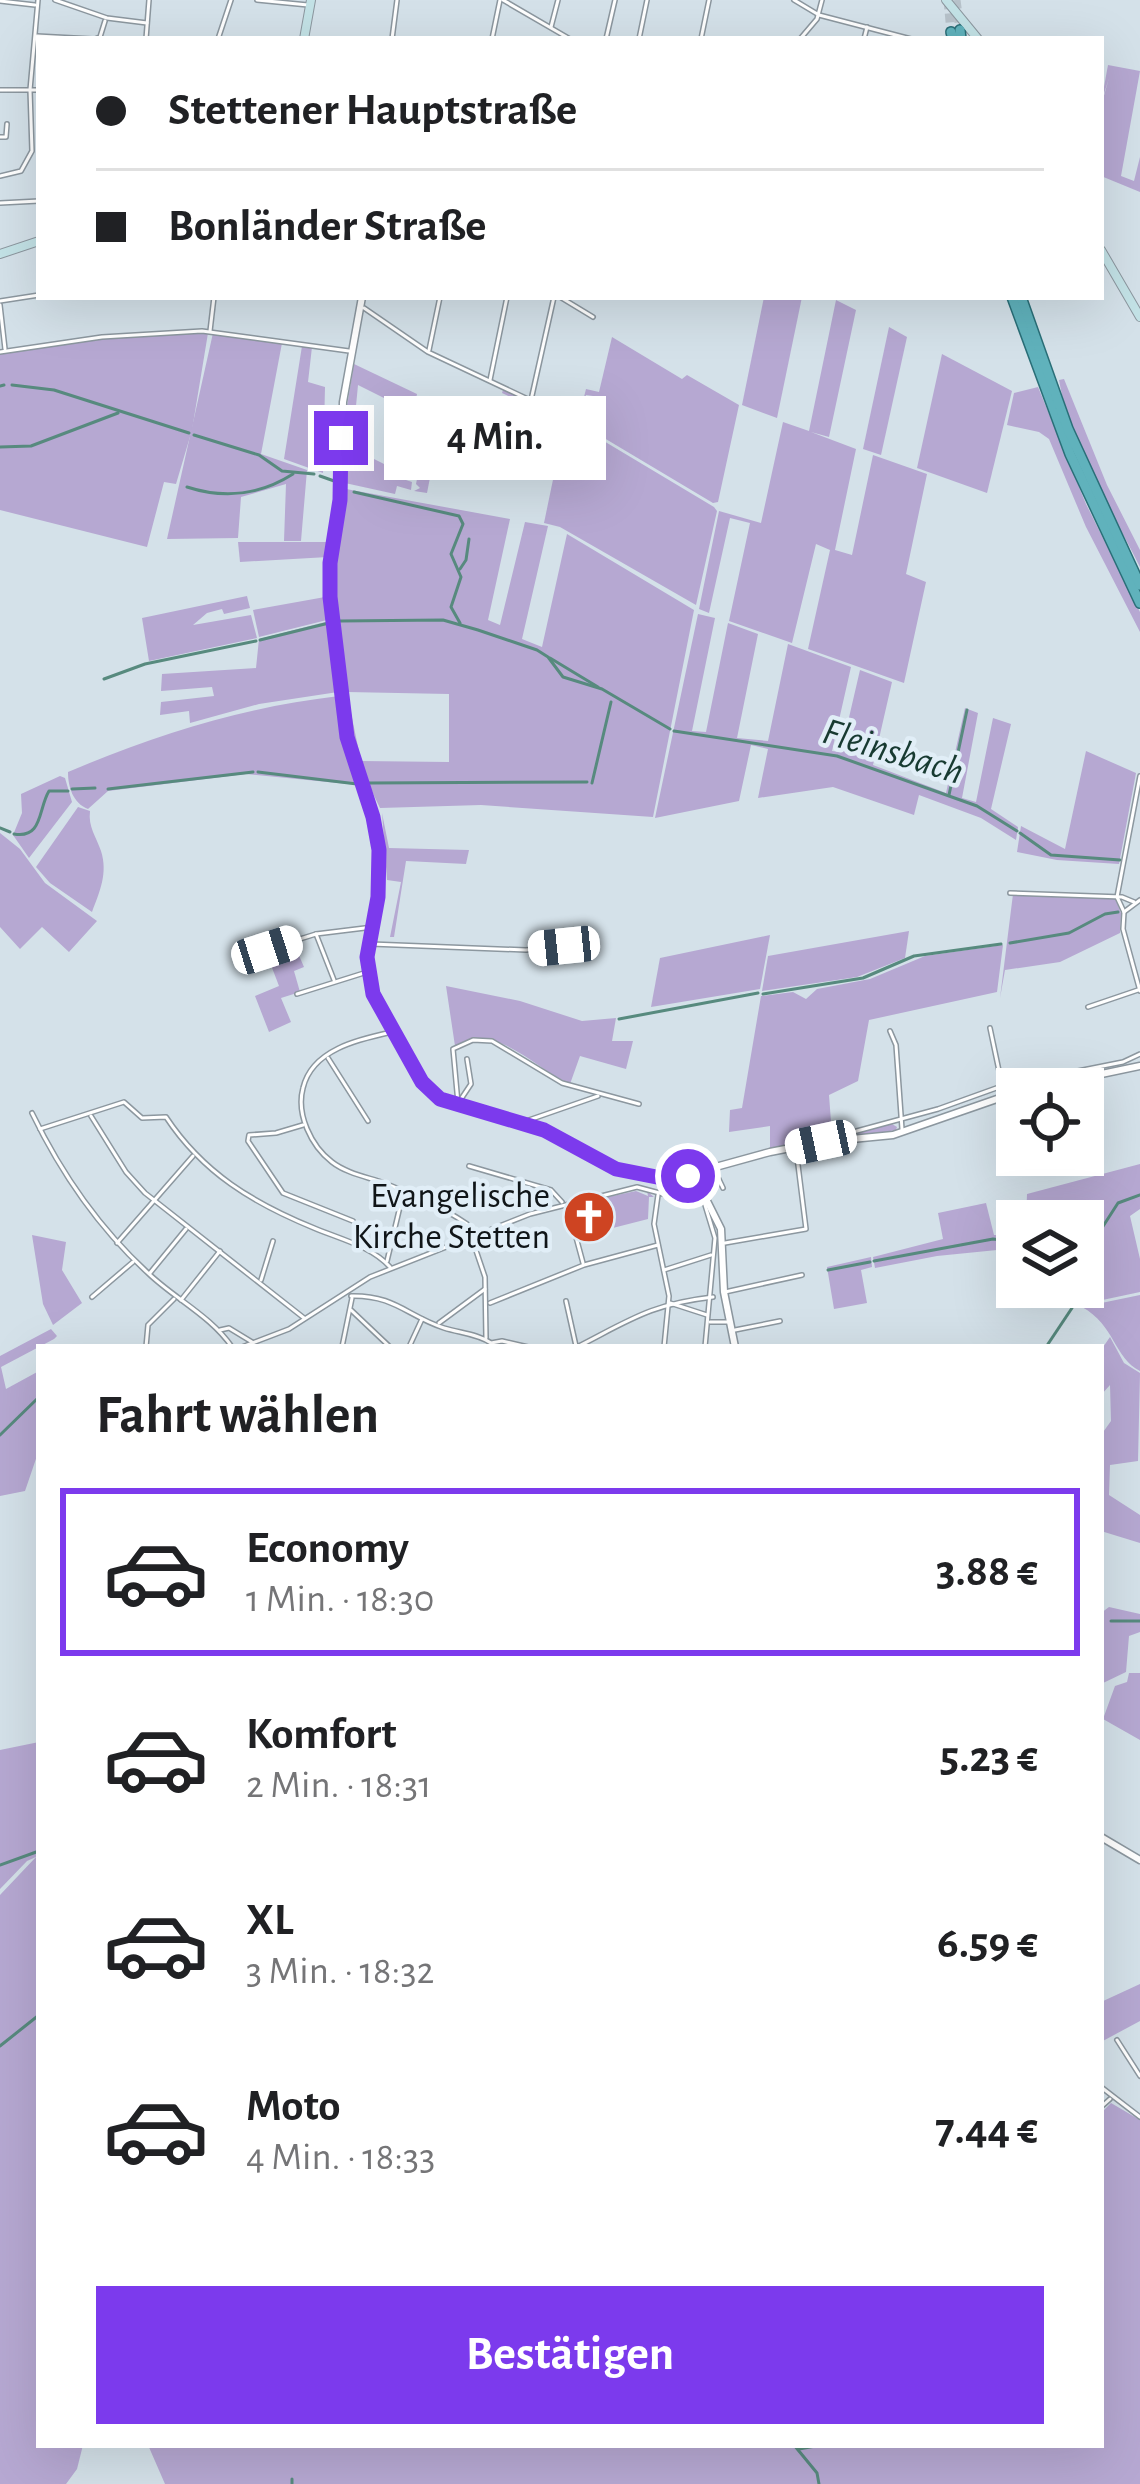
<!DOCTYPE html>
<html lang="de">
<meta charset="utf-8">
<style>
body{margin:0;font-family:"Alegreya Sans",sans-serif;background:#f2f2f2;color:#202124;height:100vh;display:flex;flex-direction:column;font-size:45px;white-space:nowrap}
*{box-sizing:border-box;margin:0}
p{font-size:39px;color:#757577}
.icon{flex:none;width:66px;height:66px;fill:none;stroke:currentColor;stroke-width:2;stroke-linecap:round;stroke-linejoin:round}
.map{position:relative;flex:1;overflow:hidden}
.drawer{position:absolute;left:36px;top:1344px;width:1068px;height:1104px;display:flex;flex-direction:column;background:#fff;border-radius:0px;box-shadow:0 12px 48px #0002}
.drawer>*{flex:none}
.banner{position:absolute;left:36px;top:36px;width:1068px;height:264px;border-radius:0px;box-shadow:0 12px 48px #0002;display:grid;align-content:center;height:264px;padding:0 60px;background:#fff}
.fabs{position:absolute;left:996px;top:1068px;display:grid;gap:24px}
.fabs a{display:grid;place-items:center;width:108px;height:108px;border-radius:0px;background:#fff;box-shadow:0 12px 48px #0002;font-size:60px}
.end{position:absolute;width:54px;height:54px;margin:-27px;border:15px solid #7c3aed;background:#fff;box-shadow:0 0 0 6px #fff}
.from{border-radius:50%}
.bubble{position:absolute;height:84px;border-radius:0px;background:#fff;box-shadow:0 12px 48px #0002;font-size:39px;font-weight:600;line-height:84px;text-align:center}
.car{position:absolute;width:36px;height:72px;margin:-36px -18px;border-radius:15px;box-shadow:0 0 9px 3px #0007;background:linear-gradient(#fff 24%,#345 0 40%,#fff 0 76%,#345 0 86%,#fff 0)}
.banner b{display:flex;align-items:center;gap:42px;height:114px;font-size:45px}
.banner b+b{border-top:3px solid #e0e0e0}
.banner i{width:30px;height:30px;background:#202124}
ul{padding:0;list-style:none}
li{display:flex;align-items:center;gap:36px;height:168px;margin:0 24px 18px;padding:0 36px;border:6px solid transparent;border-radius:0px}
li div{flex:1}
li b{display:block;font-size:45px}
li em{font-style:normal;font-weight:600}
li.selected{border-color:#7c3aed}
li>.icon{width:108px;height:108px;stroke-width:1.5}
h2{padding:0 60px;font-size:54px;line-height:144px}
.primary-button{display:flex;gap:24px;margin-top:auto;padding:24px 60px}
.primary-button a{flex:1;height:138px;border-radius:0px;background:#7c3aed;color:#fff;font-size:48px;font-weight:600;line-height:138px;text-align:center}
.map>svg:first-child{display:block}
.green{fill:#b6a8d2;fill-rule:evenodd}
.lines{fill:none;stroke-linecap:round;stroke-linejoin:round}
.stream{stroke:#578a7e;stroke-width:3}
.trunk-tunnel{stroke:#b7c2ca;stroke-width:9;stroke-dasharray:9 4.5;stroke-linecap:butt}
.minor-casing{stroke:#8c979f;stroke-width:6}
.tertiary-casing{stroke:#8c979f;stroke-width:9}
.secondary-casing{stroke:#8c979f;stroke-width:10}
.trunk-casing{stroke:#2a6f78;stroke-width:12}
.minor{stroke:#fff;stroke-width:3}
.tertiary{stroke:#fff;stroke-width:6}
.secondary{stroke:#c3e2e6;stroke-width:8}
.trunk{stroke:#60b2bc;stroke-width:9}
.route{stroke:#7c3aed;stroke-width:15}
.labels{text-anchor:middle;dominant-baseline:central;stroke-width:9;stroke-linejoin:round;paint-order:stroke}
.poi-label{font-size:36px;fill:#101518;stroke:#e1eef7;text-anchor:end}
.water-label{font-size:39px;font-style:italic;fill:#173a31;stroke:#e1eef7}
</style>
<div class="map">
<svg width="1140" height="2484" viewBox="0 0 1140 2484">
<rect width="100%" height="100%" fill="#d4e1e9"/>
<!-- green -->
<g class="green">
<polygon points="1108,65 1140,71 1121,176 1134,181 1140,157 1140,192 1101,176 1101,106 1109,78 1101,103"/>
<polygon points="764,297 802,297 777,418 742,405"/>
<polygon points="836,300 856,310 829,437 811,432 856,449 835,550 852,555 873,455 927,474 906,574 926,582 904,683 808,649 830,550 816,544 792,643 729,621 750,523 730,518 709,613 699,609 719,511 761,523 783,422 809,431"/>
<polygon points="889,327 907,337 881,455 863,449"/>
<polygon points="208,333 192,430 176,484 164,482 147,547 0,510 0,354 111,338"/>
<polygon points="213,333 282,343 261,454 307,470 301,541 284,541 286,484 241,497 238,538 167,539"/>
<polygon points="612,337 682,379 687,375 739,405 718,502 713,503 589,429 593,396 586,395 578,421 586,389 599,392"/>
<polygon points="302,346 312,347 308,382 325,387 323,473 284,459"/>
<polygon points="942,354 1012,391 987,493 917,468"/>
<path d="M354,364l63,30 -7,35 30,6 5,-27 8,2 -8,38 -9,-1 -9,46 -13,-2 6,-3 -4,-4 4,-20 -13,-4 -4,19 9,3 -1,8 -14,-4 -2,8 -50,-11 1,-71zM358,385l52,26 -14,59 -44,-22z"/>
<path d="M1064,379l43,106 33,65v17c-29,-58 -70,-122 -81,-187z"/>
<polygon points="1038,387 1086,504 1140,612 1140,632 1086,527 1049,439 1039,432 1007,425 1014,393"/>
<polygon points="503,390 577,425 714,507 717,511 696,605 560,527 544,523 565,422 502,393"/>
<path d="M346,489l164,30 -22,101 12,5 25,-103 23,4 -26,113 20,8 25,-113 127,76 -41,207 -172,-12 -101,3c-19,-38 -29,-71 -33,-114l14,67 88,1v-68l-102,-2 -13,-113z"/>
<polygon points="238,542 330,542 328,557 240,562"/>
<polygon points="247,596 250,608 224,614 222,609 207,613 193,625 251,615 257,638 149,661 142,618"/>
<polygon points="325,597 327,620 259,637 253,610"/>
<polygon points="698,614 715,618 692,731 706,732 728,623 758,634 737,738 768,741 788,644 851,667 832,751 841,752 860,670 892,682 873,765 946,793 965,708 978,713 962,798 976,802 993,718 1011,724 991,809 1018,827 1016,840 981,818 919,795 914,815 833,787 758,798 768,749 751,745 739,801 655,818"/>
<polygon points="329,621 338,692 259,704 190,723 189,711 160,715 161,702 214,696 212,687 161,691 162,674 256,668 259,639"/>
<path d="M339,696l19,89 -112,-11 -138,17 -20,18c-15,-6 -20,-22 -20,-37 92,-39 172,-64 271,-76z"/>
<polygon points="1086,751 1136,773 1119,864 1057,860 1017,852 1021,826 1065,849"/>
<polygon points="60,776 65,778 72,802 29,858 13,835 22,813 21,794"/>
<path d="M78,807l12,4c-2,16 6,25 11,40 7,22 -1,40 -9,61l-42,-29 -14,-16z"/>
<polygon points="382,813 389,848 469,850 466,864 406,861 394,937 390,937 401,882 387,880"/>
<polygon points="0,833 20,849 45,883 97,921 69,952 42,927 20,949 0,927"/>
<polygon points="1013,894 1115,898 1121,913 1120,933 1060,962 1005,970 1000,998"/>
<polygon points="909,931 905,958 857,977 762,991 768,956"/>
<polygon points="770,935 760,989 651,1007 660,958"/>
<polygon points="294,944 304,967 294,971 300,992 281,998 291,1022 269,1032 255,996 279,986 266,952"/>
<polygon points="1003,945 997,992 869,1020 858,1081 829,1095 832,1135 845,1136 892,1124 897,1127 896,1130 854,1138 823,1136 770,1149 770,1126 729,1132 730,1110 742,1108 761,996 793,992 806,999 817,989 870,979 925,956"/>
<path d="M446,986l74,15 62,20 34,-3 -4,23h21l-7,28 -46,-13 -10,28c-38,-17 -73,-62 -115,-38z"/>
<polygon points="1140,1164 1140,1209 1130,1216 1140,1259 1140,1292 1079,1305 1061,1301 1061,1287 1083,1287 1083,1221 1026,1221 1027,1194"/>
<polygon points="636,1191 648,1196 647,1191 654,1197 649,1197 648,1219 605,1230 599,1199"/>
<polygon points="986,1203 994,1235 1017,1235 1017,1248 937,1256 875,1268 873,1257 943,1239 938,1213"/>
<polygon points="32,1235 66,1242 62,1270 82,1303 53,1325 43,1304"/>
<polygon points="871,1257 872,1267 861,1270 867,1303 834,1309 827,1267"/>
<path d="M1140,1295v76c-26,-13 -25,-46 -58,-64z"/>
<polygon points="51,1329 57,1336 54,1339 1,1367 6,1389 39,1371 39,1450 25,1491 0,1496 0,1356"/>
<polygon points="1110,1337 1124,1363 1140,1373 1138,1461 1110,1465 1109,1495 1140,1515 1140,1543 1101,1531 1101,1435 1111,1421 1110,1385 1101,1395 1101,1350"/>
<polygon points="1109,1607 1140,1614 1140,1632 1129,1636 1126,1672 1101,1684 1101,1613"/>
<polygon points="1129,1673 1140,1673 1140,1740 1103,1719 1115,1686 1127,1682"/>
<polygon points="39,1742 39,2445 83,2445 77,2469 66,2484 0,2484 0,1895 36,1857 27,1861 0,1889 0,1750"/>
<polygon points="1140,1984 1140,2021 1101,2042 1101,2002"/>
<polygon points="1111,2103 1140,2120 1140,2484 165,2484 148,2445 1101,2445 1101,2113"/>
</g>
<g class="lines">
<!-- stream -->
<g class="stream">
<polyline points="12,385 54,390 189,433"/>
<polyline points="0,386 4,385"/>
<polyline points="194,435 259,455 282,471 314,474"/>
<polyline points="0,447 31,446 118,413"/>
<polyline points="320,476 337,482"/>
<path d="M187,487c37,12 73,8 106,-13"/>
<polyline points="354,492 459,516 463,524 451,554 461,577 451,607 460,623"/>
<polyline points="460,569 466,560 469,539"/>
<polyline points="340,621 443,620 478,630 537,650 548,657 563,677 602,689 670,729"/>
<polyline points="260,640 329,623"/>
<polyline points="550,658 598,687"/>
<polyline points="104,679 145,664 256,641"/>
<polyline points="674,731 837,756 977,806 1017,831"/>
<polyline points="258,772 357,784"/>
<polyline points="369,783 587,782"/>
<polyline points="592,783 611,702"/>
<polyline points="72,789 95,788"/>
<polyline points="108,789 253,772"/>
<polyline points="949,795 967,710"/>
<polyline points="0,828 10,832"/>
<polyline points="1020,833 1051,855 1120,860"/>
<path d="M14,834c29,5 24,-25 35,-43h19"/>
<polyline points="1010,943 1069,933 1105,914 1118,912"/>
<polyline points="763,994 863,978 914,956 1001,944"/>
<polyline points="619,1019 758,993"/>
<polyline points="1083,1236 1100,1231 1118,1203 1140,1195"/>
<polyline points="874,1261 993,1239 1017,1242"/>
<polyline points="828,1270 870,1262"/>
<polyline points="1046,1347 1072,1308"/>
<polyline points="0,1435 39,1397"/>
<polyline points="1111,1621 1140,1621"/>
<polyline points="0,1865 39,1851"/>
<polyline points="0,2046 39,2015"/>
<polyline points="794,2445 817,2473 819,2484"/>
<polyline points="799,2449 821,2445"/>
<polyline points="292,2484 292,2479"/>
</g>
<!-- trunk-tunnel -->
<g class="trunk-tunnel">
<polyline points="948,0 951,32"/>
<polyline points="956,0 960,30"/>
</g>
<!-- minor casing -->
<g class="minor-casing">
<g id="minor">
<polyline points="55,0 107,18 147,23"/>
<polyline points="257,0 308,5"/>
<polyline points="503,0 570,39"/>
<polyline points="794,0 819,15 911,39"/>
<polyline points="0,1 35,5"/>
<polyline points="551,27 558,0"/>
<polyline points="37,36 92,39"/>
<polyline points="95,39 100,37 105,21"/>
<polyline points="146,39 149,0"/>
<polyline points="218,39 231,0"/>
<polyline points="392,39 397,0"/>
<polyline points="492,39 500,0"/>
<polyline points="606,39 615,0"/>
<polyline points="639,39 647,0"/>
<polyline points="701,39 709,0"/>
<polyline points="800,39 817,19 822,0"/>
<polyline points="864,39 867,27"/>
<polyline points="0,90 39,90"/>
<polyline points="0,137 6,137 7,124"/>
<polyline points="0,176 21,171 32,151 30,90 38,0"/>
<polyline points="0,203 39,201"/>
<polyline points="560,297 593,317"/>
<polyline points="0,301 39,295"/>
<polyline points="0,305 5,349"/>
<polyline points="364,308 428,352 568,418"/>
<polyline points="210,331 214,297"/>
<polyline points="429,350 440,297"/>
<polyline points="0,352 102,337 202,331 349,351"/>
<polyline points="490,380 507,297"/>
<polyline points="531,400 554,297"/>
<polyline points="1140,776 1117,897 1124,912 1123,929 1140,991"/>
<polyline points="1010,893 1122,897 1134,902"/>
<polyline points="1124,912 1140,900"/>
<polyline points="316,934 334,980"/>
<polyline points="371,944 526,950 582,944"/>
<polyline points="258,952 316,934 373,927"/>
<polyline points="297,994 364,973"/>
<polyline points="1088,1007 1138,990"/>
<polyline points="990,1028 1002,1085"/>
<polyline points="890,1031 896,1045 902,1129"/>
<path d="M392,1032c-32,7 -80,17 -89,56 -7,26 8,58 29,74 14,11 35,15 52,21 30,12 57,23 83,41l18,53 1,61"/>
<polyline points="328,1058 368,1121"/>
<polyline points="461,1099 471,1084 467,1059"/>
<polyline points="458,1103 453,1049 473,1040 492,1041 562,1083 639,1104"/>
<path d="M32,1113c29,60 67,115 116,160 27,26 63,43 84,74"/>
<polyline points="91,1116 126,1172 145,1193 304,1318"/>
<polyline points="529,1120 598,1096"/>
<polyline points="303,1125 276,1133 249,1135 248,1141 283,1193 353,1221"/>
<path d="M40,1129l84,-27 18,16 24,-1c37,56 87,86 148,111 26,11 57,18 76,39"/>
<polyline points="842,1135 938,1109 1002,1086 1123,1062 1140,1054"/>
<polyline points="469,1166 551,1190 562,1202"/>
<polyline points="714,1169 723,1188"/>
<polyline points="658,1195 654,1224 669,1296 664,1347"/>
<polyline points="705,1205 715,1238 705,1347"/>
<polyline points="573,1226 583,1263"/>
<polyline points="117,1243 193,1156"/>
<polyline points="725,1243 806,1229 796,1149"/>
<polyline points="387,1261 403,1194"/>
<polyline points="664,1270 711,1255"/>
<polyline points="150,1273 186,1229"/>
<polyline points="261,1280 273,1241"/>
<polyline points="725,1292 802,1275"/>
<path d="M351,1296c44,-1 56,20 93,32 16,5 34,6 47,15l11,-2 26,6"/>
<polyline points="92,1297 133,1262"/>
<polyline points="181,1300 220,1251"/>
<polyline points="566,1301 576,1346"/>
<polyline points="490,1303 584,1265 658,1245"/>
<polyline points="670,1303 707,1315"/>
<polyline points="351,1310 390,1347"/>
<polyline points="710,1322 729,1322"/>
<polyline points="439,1323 485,1289"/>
<polyline points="220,1330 229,1328 252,1342"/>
<polyline points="735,1330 780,1321"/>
<polyline points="146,1347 148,1325 174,1299"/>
<polyline points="242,1347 289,1329 370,1277 530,1214 637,1187 667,1195 680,1183"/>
<polyline points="342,1347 352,1298"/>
<polyline points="409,1347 422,1319"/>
<path d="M577,1347c53,-27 74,-43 136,-50"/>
<polyline points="1117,2040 1140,2076"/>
<polyline points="1101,2087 1140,2117"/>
<polyline points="1101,2107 1110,2099"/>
</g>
</g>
<!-- tertiary casing -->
<g class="tertiary-casing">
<g id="tertiary">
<polyline points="362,297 343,402 341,495 329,580 347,737 373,817 379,850 378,897 367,957 369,981 419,1077 440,1099 544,1129 616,1170 676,1180 703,1193 721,1229 724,1292 735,1347"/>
<polyline points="1030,1089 1140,1066"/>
<polyline points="682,1182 701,1171 770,1152 821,1142 893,1135 1017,1092"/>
<polyline points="707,1195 703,1182 707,1169"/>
<polyline points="1101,1837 1140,1860"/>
</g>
</g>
<!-- secondary casing -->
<g class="secondary-casing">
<g id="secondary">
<polyline points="946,0 978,39"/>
<polyline points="304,39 311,0"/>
<polyline points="1101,250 1140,317"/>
<polyline points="0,254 39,241"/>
</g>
</g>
<!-- trunk casing -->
<g class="trunk-casing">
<g id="trunk">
<polyline points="960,30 961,39"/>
<polyline points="951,32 953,39"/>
<polyline points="1012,297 1070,454 1140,603"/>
<polyline points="1021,297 1068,429 1140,585"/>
</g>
</g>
<!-- minor -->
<use href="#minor" class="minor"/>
<!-- tertiary -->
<use href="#tertiary" class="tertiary"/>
<!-- secondary -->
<use href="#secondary" class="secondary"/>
<!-- trunk -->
<use href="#trunk" class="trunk"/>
</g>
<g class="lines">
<!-- route -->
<polyline class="route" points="341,438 340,500 330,563 330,597 347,737 373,817 379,850 378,897 367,957 373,994 422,1082 440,1099 544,1130 616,1169 682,1182 688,1176"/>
</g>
<!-- icons -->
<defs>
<g id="church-disc" transform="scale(2.7)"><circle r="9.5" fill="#ce4422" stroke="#e1eef7"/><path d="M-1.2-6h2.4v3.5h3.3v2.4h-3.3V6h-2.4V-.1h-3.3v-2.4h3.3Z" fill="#fff"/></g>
</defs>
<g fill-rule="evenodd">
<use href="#church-disc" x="589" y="1217"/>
</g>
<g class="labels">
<!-- poi labels -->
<g class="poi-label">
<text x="550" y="1196">Evangelische<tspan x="550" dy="41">Kirche Stetten</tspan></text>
</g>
<!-- water labels -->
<g class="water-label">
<text transform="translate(893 752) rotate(17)">Fleinsbach</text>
</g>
</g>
</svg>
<div class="fabs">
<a><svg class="icon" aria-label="locate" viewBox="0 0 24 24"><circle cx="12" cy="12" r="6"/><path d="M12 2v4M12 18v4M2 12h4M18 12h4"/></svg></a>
<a><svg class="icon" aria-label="layers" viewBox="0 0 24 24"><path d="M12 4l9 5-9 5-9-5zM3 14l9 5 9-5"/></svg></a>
</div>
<i class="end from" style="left:688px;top:1176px"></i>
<i class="end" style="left:341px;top:438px"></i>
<div class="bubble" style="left:384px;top:396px;width:222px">4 Min.</div>
<i class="car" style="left:564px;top:946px;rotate:264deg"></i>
<i class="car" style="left:267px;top:950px;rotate:72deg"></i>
<i class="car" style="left:821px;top:1142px;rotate:258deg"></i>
<div class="banner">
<b><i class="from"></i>Stettener Hauptstraße</b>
<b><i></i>Bonländer Straße</b>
</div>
<section class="drawer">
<h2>Fahrt wählen</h2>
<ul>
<li class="selected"><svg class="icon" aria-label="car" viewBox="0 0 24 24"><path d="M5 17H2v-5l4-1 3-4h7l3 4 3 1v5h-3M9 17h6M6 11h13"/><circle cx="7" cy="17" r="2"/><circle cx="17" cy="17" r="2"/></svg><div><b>Economy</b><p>1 Min. · 18:30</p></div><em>3.88 €</em></li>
<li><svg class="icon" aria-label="car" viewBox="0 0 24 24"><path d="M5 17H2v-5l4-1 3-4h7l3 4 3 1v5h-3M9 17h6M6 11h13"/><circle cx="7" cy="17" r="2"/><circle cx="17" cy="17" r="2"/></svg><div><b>Komfort</b><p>2 Min. · 18:31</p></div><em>5.23 €</em></li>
<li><svg class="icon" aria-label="car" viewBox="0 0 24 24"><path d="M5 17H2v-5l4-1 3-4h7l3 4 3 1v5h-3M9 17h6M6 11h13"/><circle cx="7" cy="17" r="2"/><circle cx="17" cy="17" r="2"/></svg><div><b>XL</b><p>3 Min. · 18:32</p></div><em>6.59 €</em></li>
<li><svg class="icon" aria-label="car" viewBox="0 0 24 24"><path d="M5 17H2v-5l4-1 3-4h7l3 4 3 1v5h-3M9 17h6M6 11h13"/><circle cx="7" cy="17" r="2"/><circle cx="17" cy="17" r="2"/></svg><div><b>Moto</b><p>4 Min. · 18:33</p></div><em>7.44 €</em></li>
</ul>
<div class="primary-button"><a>Bestätigen</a></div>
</section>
</div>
